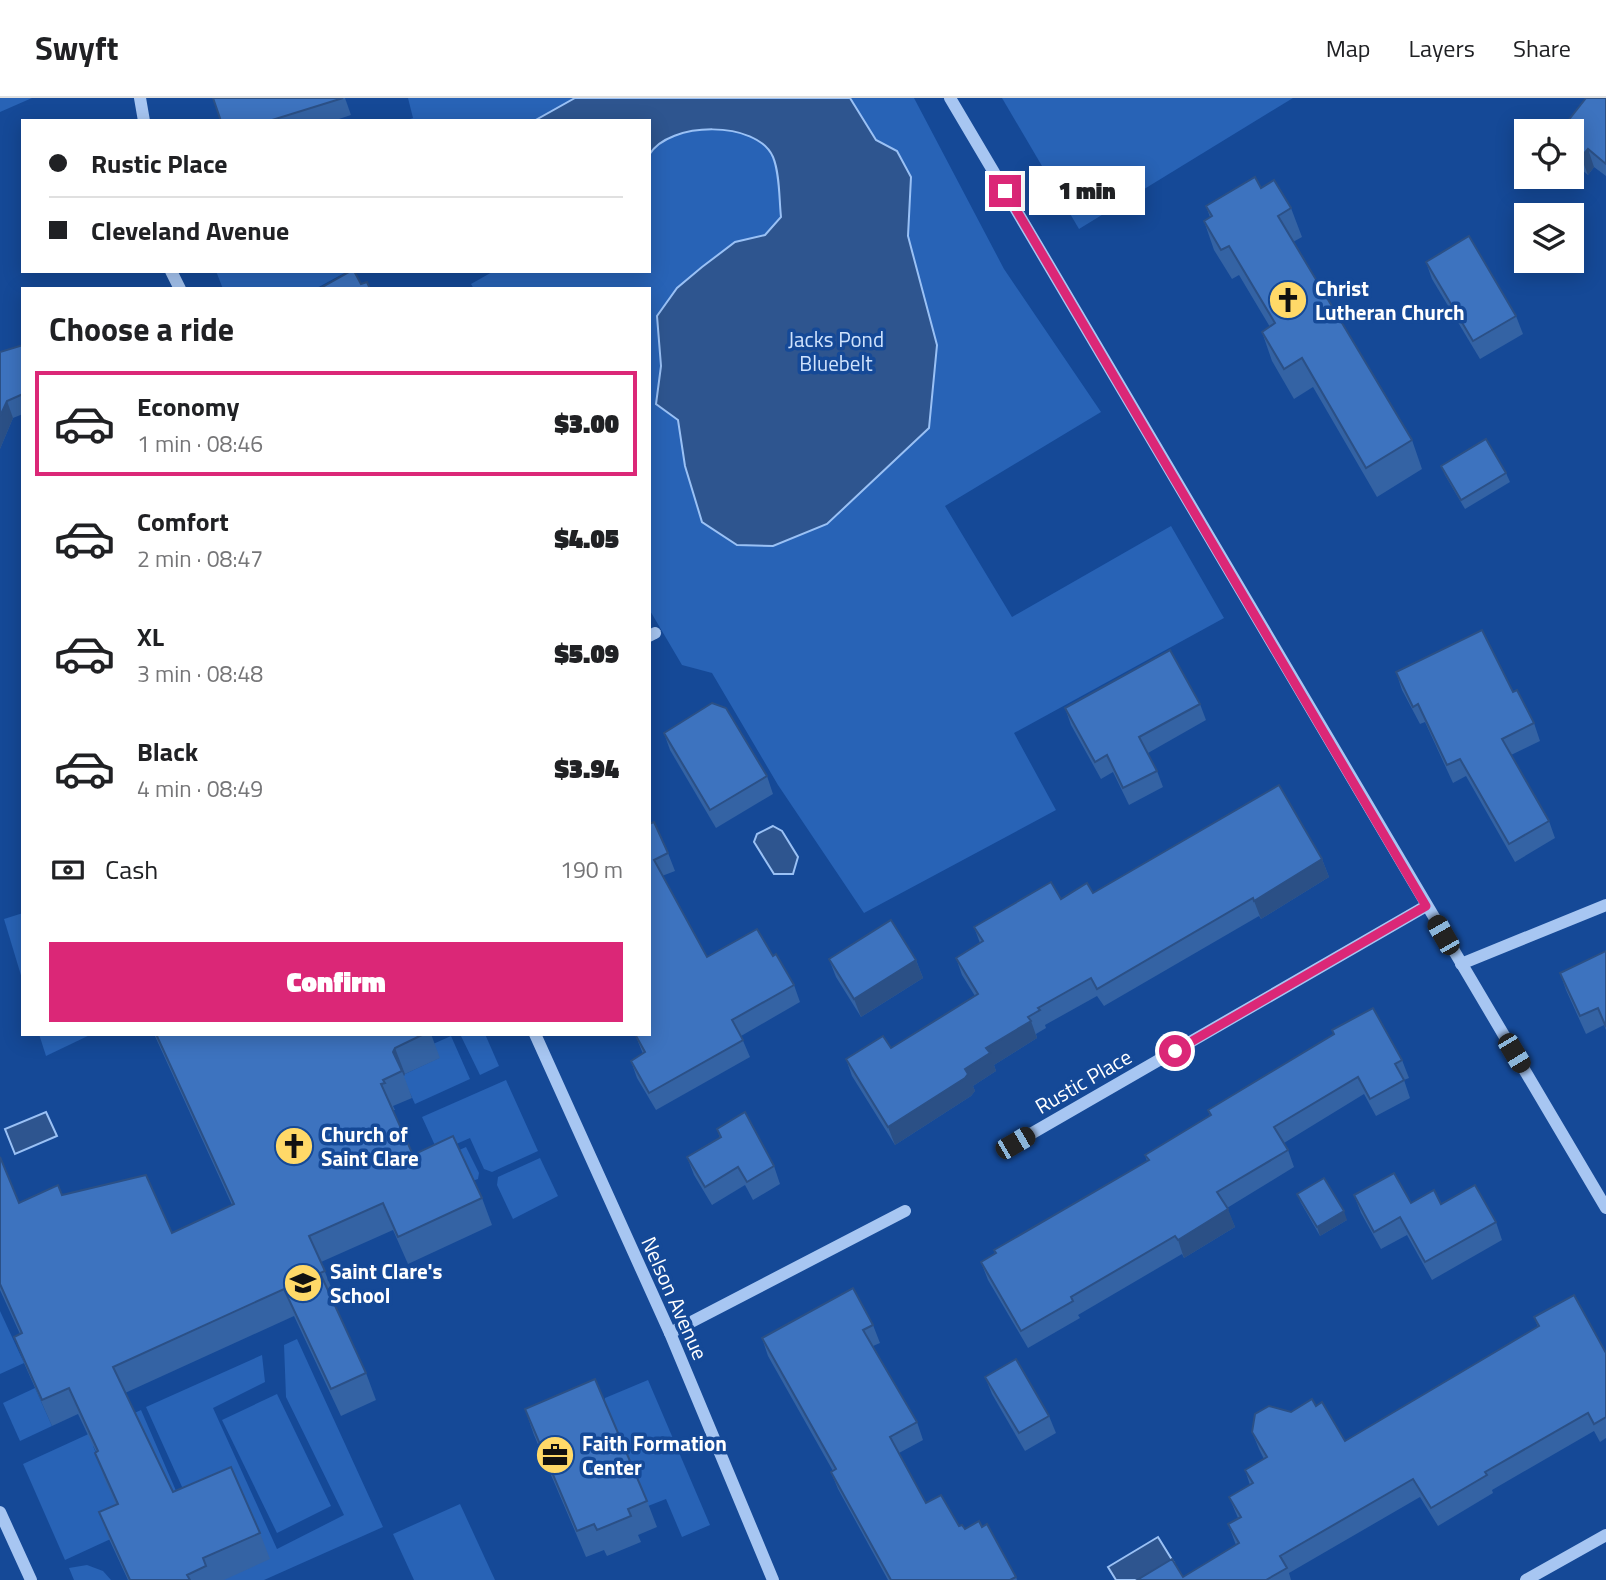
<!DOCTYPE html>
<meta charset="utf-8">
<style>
body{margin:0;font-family:"Titillium Web",sans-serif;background:#f6f6f6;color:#202124;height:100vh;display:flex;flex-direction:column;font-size:26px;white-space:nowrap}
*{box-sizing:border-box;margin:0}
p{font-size:23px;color:#757577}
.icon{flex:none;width:38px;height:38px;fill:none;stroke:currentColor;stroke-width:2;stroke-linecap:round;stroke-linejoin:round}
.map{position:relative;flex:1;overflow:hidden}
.side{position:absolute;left:21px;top:189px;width:630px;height:749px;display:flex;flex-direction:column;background:#fff;border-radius:0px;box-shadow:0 4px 18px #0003}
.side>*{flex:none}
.hud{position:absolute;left:21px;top:21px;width:630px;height:154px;border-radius:0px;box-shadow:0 4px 18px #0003;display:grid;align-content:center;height:154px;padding:0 28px;background:#fff}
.buttons{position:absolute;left:1514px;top:21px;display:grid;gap:14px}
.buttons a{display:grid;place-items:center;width:70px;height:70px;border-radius:0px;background:#fff;box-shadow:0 4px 18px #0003;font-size:35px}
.end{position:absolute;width:32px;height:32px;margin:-16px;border:9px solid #db2777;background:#fff;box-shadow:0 0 0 4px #fff}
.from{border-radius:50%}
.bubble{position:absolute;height:49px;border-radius:0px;background:#fff;box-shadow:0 4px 18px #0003;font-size:23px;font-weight:800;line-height:49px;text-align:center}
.car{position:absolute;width:21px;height:42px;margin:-21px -10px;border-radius:9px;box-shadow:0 0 5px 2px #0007;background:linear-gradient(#222 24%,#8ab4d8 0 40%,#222 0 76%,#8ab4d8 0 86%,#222 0)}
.hud b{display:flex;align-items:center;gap:24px;height:66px;font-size:26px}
.hud b+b{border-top:2px solid #e0e0e0}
.hud i{width:18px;height:18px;background:#202124}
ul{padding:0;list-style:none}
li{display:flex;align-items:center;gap:21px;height:105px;margin:0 14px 10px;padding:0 14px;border:4px solid transparent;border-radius:0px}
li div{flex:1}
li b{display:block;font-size:26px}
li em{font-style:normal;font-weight:800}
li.selected{border-color:#db2777}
li>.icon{width:63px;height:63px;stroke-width:1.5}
h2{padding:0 28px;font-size:32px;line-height:84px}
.pay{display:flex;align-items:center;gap:18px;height:77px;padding:0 28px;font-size:26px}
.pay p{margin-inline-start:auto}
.cta{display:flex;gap:14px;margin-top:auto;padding:14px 28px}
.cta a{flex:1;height:80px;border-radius:0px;background:#db2777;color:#fff;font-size:28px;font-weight:800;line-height:80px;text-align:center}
header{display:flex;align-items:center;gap:42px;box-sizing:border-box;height:98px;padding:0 35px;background:#fff;border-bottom:2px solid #e0e0e0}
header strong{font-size:33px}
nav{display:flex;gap:38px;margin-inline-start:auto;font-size:24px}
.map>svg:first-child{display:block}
.green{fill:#2863b6}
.water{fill:#2e558f;stroke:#9ac1f5;stroke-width:2}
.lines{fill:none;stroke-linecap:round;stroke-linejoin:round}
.minor{stroke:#a7c6f2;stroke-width:12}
.wall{fill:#3463a4}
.shaded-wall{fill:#2b5086}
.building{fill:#3d73bf;stroke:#2b5086;stroke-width:2}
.route{stroke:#db2777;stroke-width:9}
.labels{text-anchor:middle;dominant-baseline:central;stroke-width:7;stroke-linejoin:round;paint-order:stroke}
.poi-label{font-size:21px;font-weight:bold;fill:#fff;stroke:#154997;text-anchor:start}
.park-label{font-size:21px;fill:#cfe2fc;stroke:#154997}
.street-label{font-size:21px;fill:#fff;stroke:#154997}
</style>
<header>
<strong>Swyft</strong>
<nav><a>Map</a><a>Layers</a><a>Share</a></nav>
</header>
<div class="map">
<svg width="1606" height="1482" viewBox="0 0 1606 1482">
<rect width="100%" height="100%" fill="#154997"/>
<!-- green -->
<g class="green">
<polygon points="0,0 32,0 0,14"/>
<polygon points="408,0 914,0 1004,171 1101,314 945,408 1012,519 1171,428 1224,520 1014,635 1056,712 864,815 778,687 712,575 682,567 649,511 649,191 474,191 471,186 494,173 649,173 649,23 404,23 413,20"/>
<polygon points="1002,0 1293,0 1079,131"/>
<polygon points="216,173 348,173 315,191 223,191"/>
<polygon points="23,815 23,884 4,821"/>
<polygon points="39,936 92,936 46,958"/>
<polygon points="460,936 485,936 499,968 480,977"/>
<polygon points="451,938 470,981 415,1006 403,980 405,976 439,960 433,946"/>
<polygon points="506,982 538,1053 492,1074 484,1071 470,1040 438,1054 422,1019"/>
<polygon points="466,1049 479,1075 478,1081 472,1083 413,1073"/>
<polygon points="540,1060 558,1098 513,1121 497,1087 498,1079"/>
<polygon points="0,1213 24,1265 0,1276"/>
<polygon points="297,1241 383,1429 264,1482 224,1482 146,1309 262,1257 265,1284 213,1310 277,1451 344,1417 286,1299 284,1247"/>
<polygon points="648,1282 710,1427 682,1439 666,1401 648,1408 604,1307 605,1300"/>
<polygon points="35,1290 52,1328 20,1343 3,1305"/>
<polygon points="277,1296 331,1408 277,1435 222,1322"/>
<polygon points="141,1312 180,1402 93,1348 128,1433 65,1462 23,1366"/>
<polygon points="460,1406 495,1482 414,1482 393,1436"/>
<polygon points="87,1467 103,1473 111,1482 74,1482 69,1470"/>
</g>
<!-- water -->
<g class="water">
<path d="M575,0h275l26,42 21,11 14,26 -3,59 29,109 -8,83 -102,96 -54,22 -36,-1 -35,-23 -17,-56 -7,-46 -22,-16 5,-38 -4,-50 20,-28 25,-21 33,-25 30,-7 16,-18c-2,-18 -1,-43 -8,-60 -16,-37 -104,-36 -124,-2v-34h-115z"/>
<polygon points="773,728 782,733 798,759 793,776 774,776 754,744 757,736"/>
<polygon points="46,1014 57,1038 15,1056 5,1031"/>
<polygon points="1158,1439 1174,1465 1145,1482 1116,1482 1108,1469"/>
</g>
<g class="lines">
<!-- minor -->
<g class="minor">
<polyline points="140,0 144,23"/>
<polyline points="950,0 1606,1110"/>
<polyline points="171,173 180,191"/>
<polyline points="649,538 655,535"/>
<polyline points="1461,866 1606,807"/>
<polyline points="535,936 670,1235 773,1482"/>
<polyline points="1015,1045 1426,808"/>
<polyline points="670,1235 905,1113"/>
<polyline points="0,1414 31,1482"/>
<polyline points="1526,1482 1606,1437"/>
</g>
</g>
<!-- wall -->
<g class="wall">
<polygon points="213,0 345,0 351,17 333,23 221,23"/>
<polygon points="1606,0 1606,78 1594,69 1588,77 1572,64 1572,33"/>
<polygon points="1261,90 1291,110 1302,139 1293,144 1412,342 1422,371 1377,399 1313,289 1294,301 1272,263 1262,234 1270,229 1239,177 1232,181 1214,152 1204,123 1210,119 1206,108"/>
<polygon points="1426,164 1516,218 1523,236 1480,261 1432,181"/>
<polygon points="23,247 23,316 13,320 0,351 0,254"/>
<polygon points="1441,368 1506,375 1510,384 1465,411 1445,377"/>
<polygon points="1396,574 1513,594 1534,625 1540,643 1511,657 1549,723 1555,740 1515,764 1466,678 1453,685 1425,624 1420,626 1402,592"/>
<polygon points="1200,606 1206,622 1148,655 1157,673 1163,689 1129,707 1113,674 1101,681 1071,627 1065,610"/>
<polygon points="664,635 767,678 773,696 716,730 670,652"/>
<polygon points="649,726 668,755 675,773 662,778 707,859 773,858 794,887 800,904 741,938 750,959 656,1012 637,980 631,963 643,956 635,936 649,936"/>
<polygon points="1322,761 1329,779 1261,821 1259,818 1104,908 1097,898 1045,927 1046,930 1036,936 1037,940 994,967 996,973 973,988 975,993 971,998 895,1047 852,978 846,961 891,950 975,898 962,877 956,860 980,845 974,829 1061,801 1093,795"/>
<polygon points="1606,853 1606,932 1604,927 1586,936 1566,892 1560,875"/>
<polygon points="829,861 916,862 923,880 861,919 836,879"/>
<polygon points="1332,932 1402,962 1409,980 1404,982 1410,1000 1376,1018 1364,996 1284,1045 1288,1052 1294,1069 1227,1110 1235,1129 1184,1160 1182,1156 1078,1217 1080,1220 1028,1250 988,1182 981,1164 995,1156 994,1152 1147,1063 1145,1057 1210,1018 1208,1012 1334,937"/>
<polygon points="154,936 431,936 440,960 405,976 404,978 412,1000 393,1008 395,1012 393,1012 413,1057 482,1100 492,1127 408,1166 393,1132 321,1164 335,1199 332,1201 366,1275 376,1302 341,1318 294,1218 125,1295 173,1394 260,1435 270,1461 224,1482 128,1482 109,1441 99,1414 116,1407 105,1382 95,1355 96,1354 78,1316 52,1328 24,1265 14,1239 20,1236 0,1192 0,1059 19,1105 62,1097 172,1135 232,1107"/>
<polygon points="717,1031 774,1068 780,1086 753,1102 745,1087 712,1107 694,1077 687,1059 720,1040"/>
<polygon points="1297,1096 1347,1122 1320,1138 1301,1105"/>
<polygon points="1354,1097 1411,1105 1441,1106 1496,1124 1502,1142 1432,1182 1407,1137 1381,1151 1361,1115"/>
<polygon points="1534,1219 1606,1255 1606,1340 1600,1344 1594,1333 1492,1392 1493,1395 1438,1428 1420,1399 1289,1475 1291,1482 1137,1482 1183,1479 1236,1447 1228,1426 1238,1420 1229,1399 1250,1387 1245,1372 1264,1361 1259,1351 1252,1334 1291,1314 1316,1308 1345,1343 1538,1229"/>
<polygon points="873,1227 880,1245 873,1248 917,1324 923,1342 899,1355 926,1405 965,1431 1016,1479 1017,1482 888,1482 838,1391 831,1374 833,1373 768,1258 762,1240"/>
<polygon points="985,1279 1049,1318 1056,1335 1025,1353 992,1296"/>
<polygon points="525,1311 647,1403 657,1429 638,1437 641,1444 607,1458 604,1452 586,1459 534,1337"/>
</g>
<!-- shaded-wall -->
<g class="shaded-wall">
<polygon points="1588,51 1594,69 1588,77 1581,59"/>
<polygon points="7,303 13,320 0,351 0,318"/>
<polygon points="1322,761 1329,779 1261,821 1254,803"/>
<polygon points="916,862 923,880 861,919 854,901"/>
<polygon points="1031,923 1037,940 994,967 996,973 973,988 975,993 971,998 895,1047 888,1029 965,971 986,950"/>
<polygon points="395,950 405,976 404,978 393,954"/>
<polygon points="1228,1111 1235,1129 1184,1160 1178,1142"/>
<polygon points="1344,1113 1347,1122 1320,1138 1317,1129"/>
</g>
<!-- building -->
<g class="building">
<polygon points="213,0 343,0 269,23 221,23"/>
<polygon points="1586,0 1606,0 1606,66 1588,51 1581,59 1572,52 1572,33 1560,33"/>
<polygon points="1255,79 1261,90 1274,82 1291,110 1278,118 1412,342 1366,370 1302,260 1284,271 1262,234 1275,225 1229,148 1221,152 1204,123 1212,118 1206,108"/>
<polygon points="1469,138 1516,218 1473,243 1426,164"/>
<polygon points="351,173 354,173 361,186 367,184 370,191 319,191"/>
<polygon points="23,247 23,296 7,303 0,318 0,254"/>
<polygon points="1486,341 1506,375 1461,402 1441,368"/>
<polygon points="1482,532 1513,594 1517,592 1534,625 1502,641 1549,723 1509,746 1460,661 1447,667 1418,606 1413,609 1396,574"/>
<polygon points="1170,552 1200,606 1139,639 1157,673 1123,690 1107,657 1095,664 1065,610"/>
<polygon points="712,605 726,610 767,678 710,712 664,635"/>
<polygon points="1279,687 1322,761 1254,803 1253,800 1097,891 1091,880 1038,910 1040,912 1028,919 1031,923 986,950 990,955 965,971 968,976 965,980 888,1029 846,961 883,938 891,950 978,896 956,860 983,843 974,829 1051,784 1061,801 1087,785 1093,795"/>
<polygon points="654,724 668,755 654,762 707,859 757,831 773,858 776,856 794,887 732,922 743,942 649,995 631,963 645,954 635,936 649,936 649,726"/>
<polygon points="891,822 916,862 854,901 829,861"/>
<polygon points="1606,853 1606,929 1598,910 1580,918 1560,875"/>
<polygon points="1373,910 1402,962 1395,966 1404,982 1370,1001 1358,979 1274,1029 1288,1052 1217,1094 1228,1111 1178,1142 1175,1138 1071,1199 1073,1203 1021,1233 981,1164 996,1155 994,1152 1149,1062 1145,1057 1211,1017 1208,1012 1334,936 1332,932"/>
<polygon points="156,936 424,936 395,950 393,954 402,973 383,982 385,985 381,986 413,1057 453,1038 482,1100 398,1139 383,1105 309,1138 325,1173 320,1175 366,1275 331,1291 284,1191 113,1269 173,1394 231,1369 260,1435 203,1460 206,1468 187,1477 190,1482 130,1482 99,1414 118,1406 95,1355 98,1353 69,1290 42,1302 14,1239 22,1235 0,1186 0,1059 19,1105 58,1087 62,1097 146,1077 172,1135 234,1106"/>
<polygon points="745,1014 774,1068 747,1084 738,1069 705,1089 687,1059 721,1039 717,1031"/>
<polygon points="1394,1075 1411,1105 1434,1092 1441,1106 1475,1087 1496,1124 1425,1164 1400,1119 1374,1134 1354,1097"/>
<polygon points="1324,1080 1344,1113 1317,1129 1297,1096"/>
<polygon points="853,1190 873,1227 863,1232 917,1324 890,1339 926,1405 941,1397 959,1428 962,1427 965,1431 979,1423 982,1429 987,1426 1016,1479 1010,1482 891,1482 831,1374 836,1371 762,1240"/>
<polygon points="1574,1197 1606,1255 1606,1319 1594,1326 1588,1315 1485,1374 1487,1377 1431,1410 1413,1381 1280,1458 1287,1470 1266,1482 1137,1482 1172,1461 1183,1479 1239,1445 1228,1426 1241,1419 1229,1399 1253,1385 1245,1372 1267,1359 1252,1334 1255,1316 1269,1308 1291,1314 1312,1301 1316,1308 1322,1304 1345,1343 1539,1228 1534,1219"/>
<polygon points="1016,1261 1049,1318 1019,1335 985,1279"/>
<polygon points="595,1281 647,1403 628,1411 631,1418 597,1432 594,1426 577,1433 525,1311"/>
</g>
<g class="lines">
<!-- route -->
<polyline class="route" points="1005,93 1426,808 1175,953"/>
</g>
<!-- icons -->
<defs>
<g id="church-disc" transform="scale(2.0125)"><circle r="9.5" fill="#ffd968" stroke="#154997"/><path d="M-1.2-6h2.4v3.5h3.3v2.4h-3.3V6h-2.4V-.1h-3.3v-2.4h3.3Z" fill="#111"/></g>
<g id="school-disc" transform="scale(2.0125)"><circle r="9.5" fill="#ffd968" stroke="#154997"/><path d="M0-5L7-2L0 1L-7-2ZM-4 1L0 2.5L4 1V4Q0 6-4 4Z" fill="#111"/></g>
<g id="office-disc" transform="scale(2.0125)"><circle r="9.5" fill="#ffd968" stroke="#154997"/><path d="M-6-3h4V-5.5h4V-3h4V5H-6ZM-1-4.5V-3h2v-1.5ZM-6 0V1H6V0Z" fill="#111"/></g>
</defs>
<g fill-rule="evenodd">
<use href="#church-disc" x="1288" y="202"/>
<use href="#church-disc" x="294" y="1048"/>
<use href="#school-disc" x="303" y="1185"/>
<use href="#office-disc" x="555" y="1357"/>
</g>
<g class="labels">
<!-- poi labels -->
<g class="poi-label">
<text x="1315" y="190">Christ<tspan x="1315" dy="24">Lutheran Church</tspan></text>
<text x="321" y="1036">Church of<tspan x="321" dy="24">Saint Clare</tspan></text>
<text x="330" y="1173">Saint Clare's<tspan x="330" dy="24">School</tspan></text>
<text x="582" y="1345">Faith Formation<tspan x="582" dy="24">Center</tspan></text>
</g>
<!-- park labels -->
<g class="park-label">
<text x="836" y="241">Jacks Pond<tspan x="836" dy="24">Bluebelt</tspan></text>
</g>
<!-- street labels -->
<g class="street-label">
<text transform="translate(1083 983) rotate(-30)">Rustic Place</text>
<text transform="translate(675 1200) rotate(66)">Nelson Avenue</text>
</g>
</g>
</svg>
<div class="buttons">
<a><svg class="icon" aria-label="locate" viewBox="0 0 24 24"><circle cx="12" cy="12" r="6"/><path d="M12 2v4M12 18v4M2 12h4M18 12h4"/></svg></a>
<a><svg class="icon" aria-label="layers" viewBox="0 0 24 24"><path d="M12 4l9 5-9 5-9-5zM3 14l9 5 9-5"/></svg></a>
</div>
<i class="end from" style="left:1175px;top:953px"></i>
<i class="end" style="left:1005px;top:93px"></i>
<div class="bubble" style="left:1029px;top:68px;width:116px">1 min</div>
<i class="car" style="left:1443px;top:837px;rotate:330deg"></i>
<i class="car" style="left:1514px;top:955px;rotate:149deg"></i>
<i class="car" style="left:1015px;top:1045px;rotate:60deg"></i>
<div class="hud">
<b><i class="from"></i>Rustic Place</b>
<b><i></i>Cleveland Avenue</b>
</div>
<section class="side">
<h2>Choose a ride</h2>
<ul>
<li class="selected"><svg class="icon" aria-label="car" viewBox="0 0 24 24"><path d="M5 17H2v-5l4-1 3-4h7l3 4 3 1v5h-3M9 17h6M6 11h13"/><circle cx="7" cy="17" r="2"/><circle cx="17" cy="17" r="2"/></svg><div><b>Economy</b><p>1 min · 08:46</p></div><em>$3.00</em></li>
<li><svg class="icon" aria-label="car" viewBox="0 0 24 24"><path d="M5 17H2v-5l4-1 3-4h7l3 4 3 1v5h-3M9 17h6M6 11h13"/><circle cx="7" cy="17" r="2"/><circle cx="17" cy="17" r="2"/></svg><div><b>Comfort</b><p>2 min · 08:47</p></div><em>$4.05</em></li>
<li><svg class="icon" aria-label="car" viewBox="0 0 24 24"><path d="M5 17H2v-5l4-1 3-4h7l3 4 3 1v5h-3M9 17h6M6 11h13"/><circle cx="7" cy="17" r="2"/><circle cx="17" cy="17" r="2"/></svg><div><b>XL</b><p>3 min · 08:48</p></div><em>$5.09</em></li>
<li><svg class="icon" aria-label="car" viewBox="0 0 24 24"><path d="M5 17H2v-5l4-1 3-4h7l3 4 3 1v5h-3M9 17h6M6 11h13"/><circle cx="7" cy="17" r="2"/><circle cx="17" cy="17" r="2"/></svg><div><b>Black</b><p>4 min · 08:49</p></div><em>$3.94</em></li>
</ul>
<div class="pay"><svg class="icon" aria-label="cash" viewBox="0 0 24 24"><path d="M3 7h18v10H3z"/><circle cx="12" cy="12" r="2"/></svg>Cash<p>190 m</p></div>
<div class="cta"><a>Confirm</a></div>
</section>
</div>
